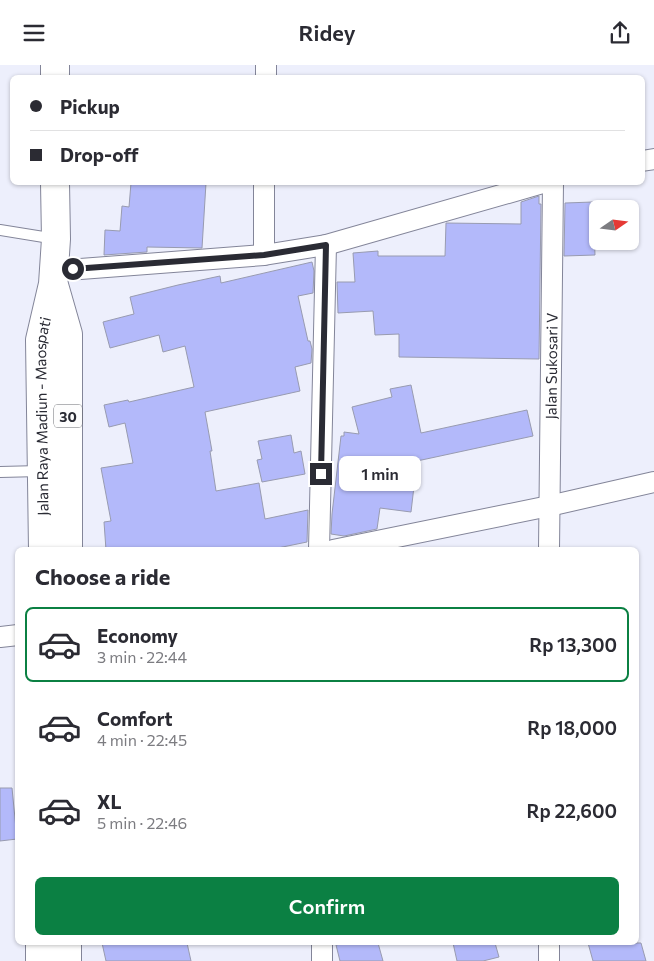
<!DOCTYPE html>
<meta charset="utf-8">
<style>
body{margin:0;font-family:Commissioner,sans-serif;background:#f2f2f3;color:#2b2b33;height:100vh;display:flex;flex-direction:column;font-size:19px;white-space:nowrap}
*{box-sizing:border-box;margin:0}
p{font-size:16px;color:#7c7c81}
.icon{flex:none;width:28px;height:28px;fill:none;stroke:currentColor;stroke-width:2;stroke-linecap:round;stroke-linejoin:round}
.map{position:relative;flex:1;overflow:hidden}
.details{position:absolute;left:15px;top:482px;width:624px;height:398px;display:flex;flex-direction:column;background:#fff;border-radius:8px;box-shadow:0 1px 4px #0004}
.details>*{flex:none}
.guide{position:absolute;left:10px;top:10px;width:635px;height:110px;border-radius:8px;box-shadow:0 1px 4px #0004;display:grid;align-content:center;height:110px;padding:0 20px;background:#fff}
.needle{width:32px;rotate:76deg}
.tools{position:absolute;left:589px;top:135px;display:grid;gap:10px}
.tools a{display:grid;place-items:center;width:50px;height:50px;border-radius:8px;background:#fff;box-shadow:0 1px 4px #0004;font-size:25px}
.end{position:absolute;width:22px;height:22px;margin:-11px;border:6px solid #2a2b34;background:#fff;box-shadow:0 0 0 2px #fff}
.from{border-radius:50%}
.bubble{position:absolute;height:35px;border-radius:8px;background:#fff;box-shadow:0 1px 4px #0004;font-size:16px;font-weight:600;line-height:35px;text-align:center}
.guide b{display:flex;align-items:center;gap:18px;height:48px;font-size:19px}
.guide b+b{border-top:1px solid #e1e1e2}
.guide i{width:12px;height:12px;background:#2b2b33}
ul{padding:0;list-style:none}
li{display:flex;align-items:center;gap:15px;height:75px;margin:0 10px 8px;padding:0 10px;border:2px solid transparent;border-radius:8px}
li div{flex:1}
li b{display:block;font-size:19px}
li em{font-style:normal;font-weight:600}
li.current{border-color:#0b8043}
li>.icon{width:45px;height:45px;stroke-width:1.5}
h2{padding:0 20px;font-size:22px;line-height:60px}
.cta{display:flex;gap:10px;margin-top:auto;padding:10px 20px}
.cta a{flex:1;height:58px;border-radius:8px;background:#0b8043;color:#fff;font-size:20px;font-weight:600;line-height:58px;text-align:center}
header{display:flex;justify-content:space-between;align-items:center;height:65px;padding:0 20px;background:#fff;font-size:22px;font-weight:600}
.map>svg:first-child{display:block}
.building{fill:#b3b9fa;stroke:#989bb0}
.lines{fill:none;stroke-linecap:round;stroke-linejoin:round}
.lane-casing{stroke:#838599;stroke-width:12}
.street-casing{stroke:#838599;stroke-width:22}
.highway-casing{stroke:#838599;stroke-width:30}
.lane{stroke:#fff;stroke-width:10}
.street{stroke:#fff;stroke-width:20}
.highway{stroke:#fff;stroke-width:28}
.route{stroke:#2a2b34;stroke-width:6}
.labels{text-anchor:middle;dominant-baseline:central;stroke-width:4;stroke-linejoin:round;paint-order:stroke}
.shield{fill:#fdfdfd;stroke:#696a70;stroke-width:1}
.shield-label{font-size:14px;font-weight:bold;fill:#2a2b34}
.street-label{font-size:15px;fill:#2a2b34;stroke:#fdfdfd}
</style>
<header><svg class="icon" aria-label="menu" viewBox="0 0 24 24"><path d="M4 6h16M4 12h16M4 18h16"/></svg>Ridey<svg class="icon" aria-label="share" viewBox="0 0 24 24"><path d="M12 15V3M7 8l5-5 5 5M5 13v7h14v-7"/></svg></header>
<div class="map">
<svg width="654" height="896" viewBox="0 0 654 896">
<rect width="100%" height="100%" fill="#edeffc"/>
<!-- building -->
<g class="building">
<polygon points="131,118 206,118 202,183 147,182 147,187 104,190 105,165 120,166 122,141 129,142"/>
<polygon points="539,131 539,139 541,139 539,294 399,292 399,269 375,270 373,246 338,248 337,217 355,217 353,188 378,186 378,191 445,191 446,158 521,159 521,137"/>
<polygon points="593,137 595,190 564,191 565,138"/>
<polygon points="312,197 314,206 313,228 298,231 308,276 310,276 312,284 311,298 295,302 300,326 205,347 212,386 210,386 216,426 259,418 265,454 308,445 307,477 268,485 106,485 104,457 111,456 101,403 133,398 125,358 109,362 104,340 128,335 129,337 194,322 185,281 163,287 159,270 110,283 103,257 134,249 130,232 178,220 220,211 221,218"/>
<polygon points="411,320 421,368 527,345 533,371 417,396 411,447 380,443 377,464 344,471 331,469 332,449 341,371 344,371 344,367 359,369 352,342 392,332 390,324"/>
<polygon points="291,370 294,388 301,386 305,409 262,417 257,395 262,394 258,376"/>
<polygon points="0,723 12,723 17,774 0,776"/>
<polygon points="102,878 187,878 191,896 106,896"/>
<polygon points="345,878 378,878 383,896 340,896 336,880"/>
<polygon points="453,878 495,878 499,892 483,896 457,896"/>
<polygon points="588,878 641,878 646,896 593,896"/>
</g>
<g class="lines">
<!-- lane casing -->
<g class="lane-casing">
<g id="lane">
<polyline points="0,165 56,174"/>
<polyline points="0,407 40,406"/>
</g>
</g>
<!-- street casing -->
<g class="street-casing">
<g id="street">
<polyline points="266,12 266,0"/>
<polyline points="642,96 654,94"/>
<polyline points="264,190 264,118"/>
<polyline points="54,206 264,190 326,180 543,118"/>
<polyline points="319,485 326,180"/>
<polyline points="333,485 549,441 654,417"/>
<path id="s1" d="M549,485l4,-367"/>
<polyline points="0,572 18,570"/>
<polyline points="322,878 322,896"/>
<polyline points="549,896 549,878"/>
</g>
</g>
<!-- highway casing -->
<g class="highway-casing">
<g id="highway">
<polyline points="55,0 55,12"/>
<polyline points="54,220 68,269 68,485"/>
<path id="s2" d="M43,485l-3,-210 13,-56 3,-45 -1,-56"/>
<polyline points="40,896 40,878"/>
<polyline points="67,896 67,878"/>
</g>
</g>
<!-- lane -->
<use href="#lane" class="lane"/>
<!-- street -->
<use href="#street" class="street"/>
<!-- highway -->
<use href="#highway" class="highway"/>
</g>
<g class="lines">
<!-- route -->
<polyline class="route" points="73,204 264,190 326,180 321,409"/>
</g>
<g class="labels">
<!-- shield labels -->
<rect class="shield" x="54" y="339.5" width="28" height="23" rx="4"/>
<g class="shield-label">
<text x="68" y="351">30</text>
</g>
<!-- street labels -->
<g class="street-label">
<text stroke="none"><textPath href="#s1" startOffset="184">Jalan Sukosari V</textPath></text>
<text stroke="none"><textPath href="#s2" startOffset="134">Jalan Raya Madiun - Maospati</textPath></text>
</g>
</g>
</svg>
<div class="tools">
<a><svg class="needle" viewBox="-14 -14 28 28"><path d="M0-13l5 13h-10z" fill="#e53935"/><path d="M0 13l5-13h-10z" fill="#7c7c81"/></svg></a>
</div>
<i class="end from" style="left:73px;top:204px"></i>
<i class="end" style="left:321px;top:409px"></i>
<div class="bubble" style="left:339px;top:391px;width:82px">1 min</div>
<div class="guide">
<b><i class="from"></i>Pickup</b>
<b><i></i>Drop-off</b>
</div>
<section class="details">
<h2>Choose a ride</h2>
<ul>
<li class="current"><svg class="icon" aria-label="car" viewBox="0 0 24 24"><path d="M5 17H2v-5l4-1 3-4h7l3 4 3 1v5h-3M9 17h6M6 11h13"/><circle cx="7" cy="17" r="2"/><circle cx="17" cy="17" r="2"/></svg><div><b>Economy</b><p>3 min · 22:44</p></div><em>Rp 13,300</em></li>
<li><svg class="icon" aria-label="car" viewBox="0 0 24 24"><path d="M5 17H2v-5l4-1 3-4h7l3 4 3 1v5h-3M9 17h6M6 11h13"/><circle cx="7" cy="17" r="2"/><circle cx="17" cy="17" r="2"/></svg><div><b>Comfort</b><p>4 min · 22:45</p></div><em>Rp 18,000</em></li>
<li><svg class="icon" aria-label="car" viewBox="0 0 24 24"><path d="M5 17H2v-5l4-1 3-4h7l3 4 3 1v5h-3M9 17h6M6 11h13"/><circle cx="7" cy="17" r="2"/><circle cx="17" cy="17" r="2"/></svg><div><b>XL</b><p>5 min · 22:46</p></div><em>Rp 22,600</em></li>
</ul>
<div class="cta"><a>Confirm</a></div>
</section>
</div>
